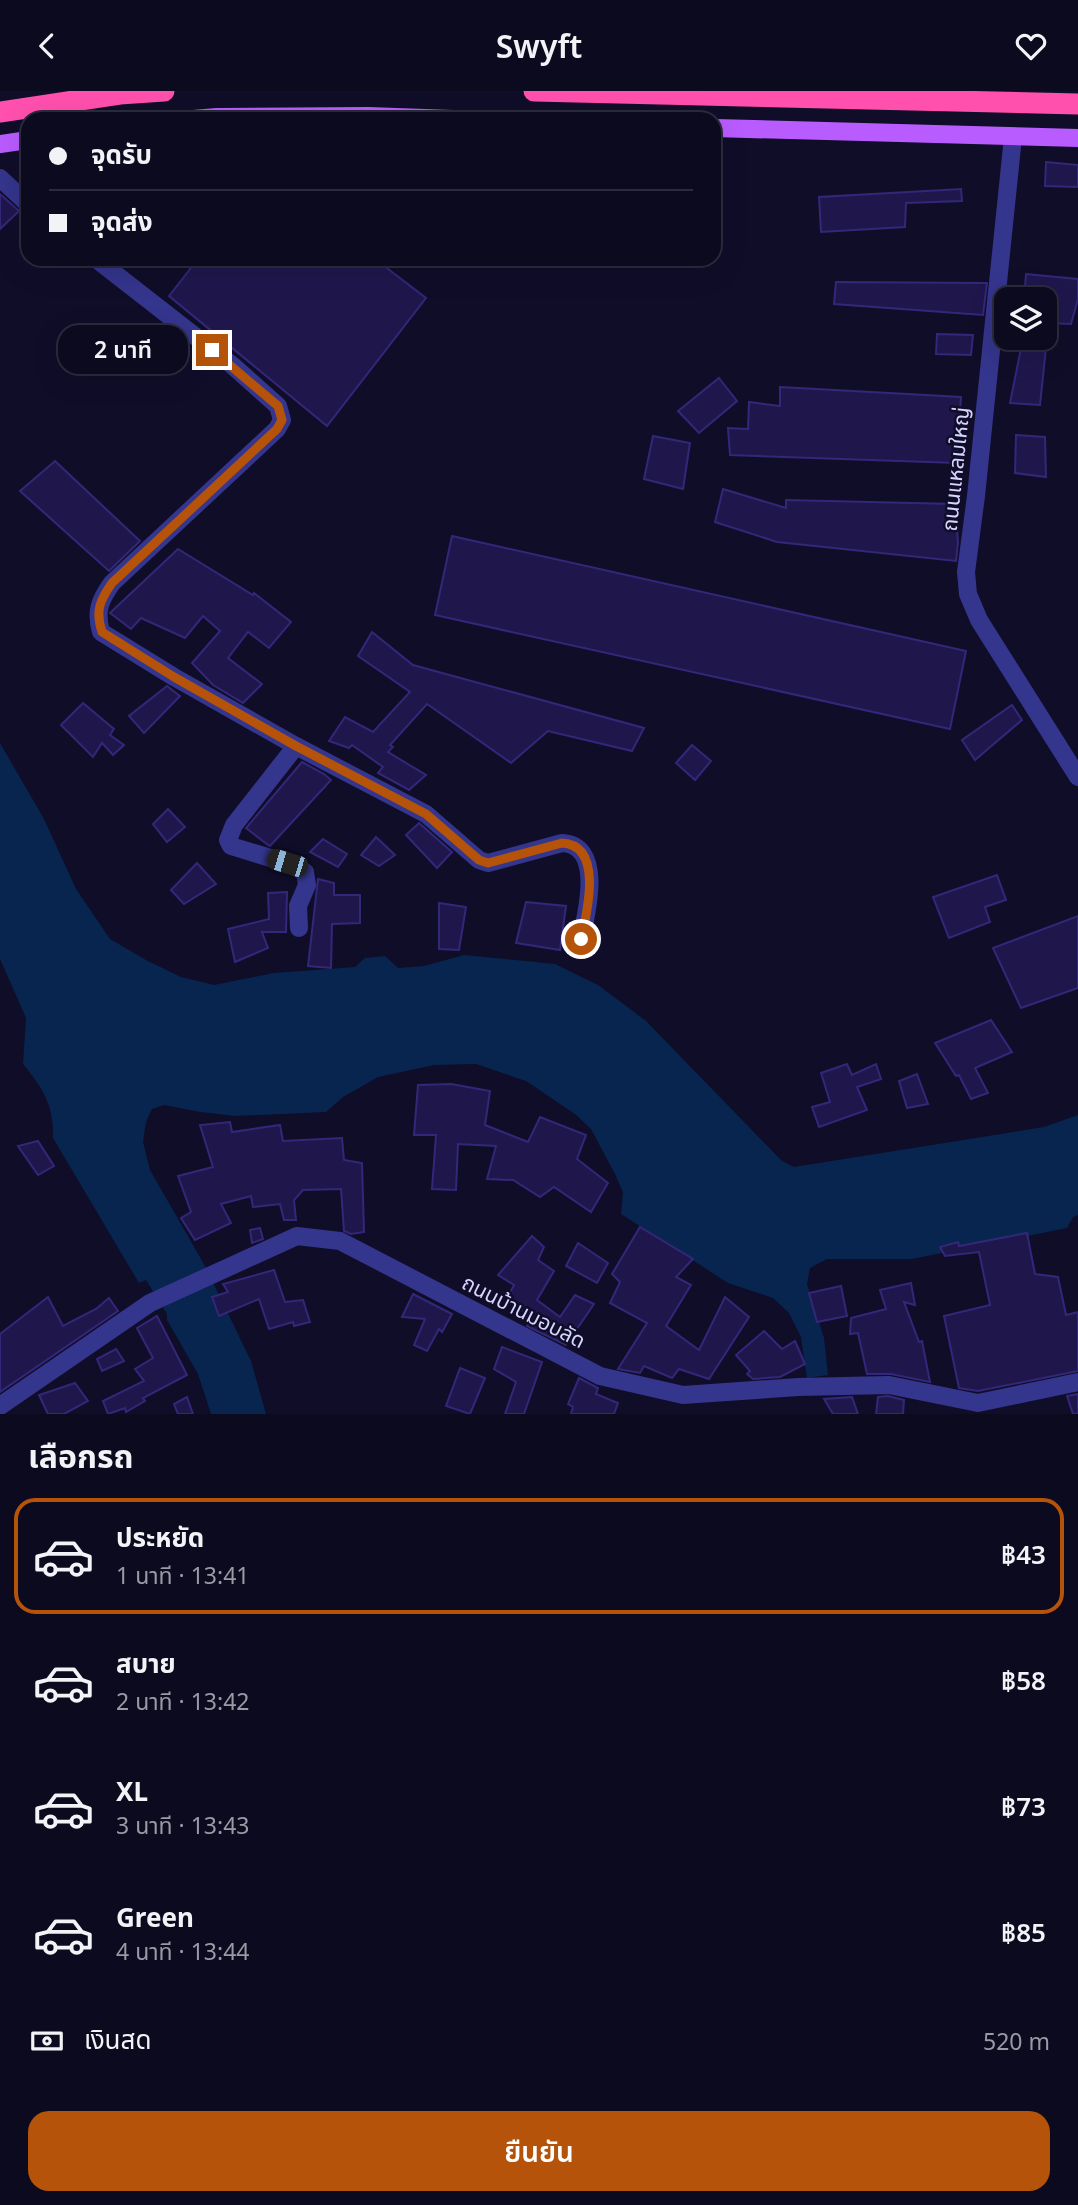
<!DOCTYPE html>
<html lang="th">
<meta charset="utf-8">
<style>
body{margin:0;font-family:"Noto Sans","Noto Sans Thai",sans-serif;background:#151328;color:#f1f3f6;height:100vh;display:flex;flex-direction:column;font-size:26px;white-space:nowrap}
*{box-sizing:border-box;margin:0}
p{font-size:23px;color:#9a9aa4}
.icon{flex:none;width:38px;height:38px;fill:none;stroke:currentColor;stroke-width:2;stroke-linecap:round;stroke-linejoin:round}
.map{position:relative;height:1323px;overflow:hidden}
.panel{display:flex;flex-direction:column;background:#0c0a1f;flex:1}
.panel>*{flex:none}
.hud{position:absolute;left:21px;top:21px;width:700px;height:154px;border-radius:21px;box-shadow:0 7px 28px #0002,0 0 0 2px #2c2b3d;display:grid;align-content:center;height:154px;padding:0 28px;background:#0c0a1f}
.controls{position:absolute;left:994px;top:196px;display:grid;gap:14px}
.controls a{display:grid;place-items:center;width:63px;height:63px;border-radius:14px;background:#0c0a1f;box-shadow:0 7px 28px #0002,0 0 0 2px #2c2b3d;font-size:35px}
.end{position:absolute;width:32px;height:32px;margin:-16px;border:9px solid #b45309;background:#fff;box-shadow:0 0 0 4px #fff}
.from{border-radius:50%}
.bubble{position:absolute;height:49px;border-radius:21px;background:#0c0a1f;box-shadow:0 7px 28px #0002,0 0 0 2px #2c2b3d;font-size:23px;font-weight:600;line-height:49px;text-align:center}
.car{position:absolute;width:21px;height:42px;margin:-21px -10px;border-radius:9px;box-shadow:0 0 5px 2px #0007;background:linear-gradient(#222 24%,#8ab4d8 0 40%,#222 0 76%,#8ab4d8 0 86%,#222 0)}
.hud b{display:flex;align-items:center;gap:24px;height:66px;font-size:26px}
.hud b+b{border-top:2px solid #2c2b3d}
.hud i{width:18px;height:18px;background:#f1f3f6}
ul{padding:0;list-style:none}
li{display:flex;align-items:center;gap:21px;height:116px;margin:0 14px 10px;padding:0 14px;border:4px solid transparent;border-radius:21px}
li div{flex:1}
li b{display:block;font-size:26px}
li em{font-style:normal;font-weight:600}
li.selected{border-color:#b45309}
li>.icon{width:63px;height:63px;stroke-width:1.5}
h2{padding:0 28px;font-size:32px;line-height:84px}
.pay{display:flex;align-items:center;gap:18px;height:77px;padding:0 28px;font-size:26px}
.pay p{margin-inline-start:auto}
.action{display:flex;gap:14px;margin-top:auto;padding:14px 28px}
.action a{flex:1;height:80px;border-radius:21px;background:#b45309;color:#fff;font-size:28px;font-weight:600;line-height:80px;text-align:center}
header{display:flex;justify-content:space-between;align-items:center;height:91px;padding:0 28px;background:#0c0a1f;font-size:32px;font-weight:600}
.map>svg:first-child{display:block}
.water{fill:#07254e}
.building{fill:#1f174c;stroke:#33277a;stroke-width:2}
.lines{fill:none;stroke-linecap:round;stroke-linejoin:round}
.minor{stroke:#34358c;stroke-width:18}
.major{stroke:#b95cff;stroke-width:18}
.highway{stroke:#ff50ae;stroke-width:21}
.route{stroke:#b45309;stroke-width:9}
.labels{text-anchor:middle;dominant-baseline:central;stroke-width:5;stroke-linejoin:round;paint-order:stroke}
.street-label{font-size:21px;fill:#d7d5ff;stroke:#100d29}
</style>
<header><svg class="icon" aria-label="back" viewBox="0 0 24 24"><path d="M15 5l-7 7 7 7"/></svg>Swyft<svg class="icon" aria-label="heart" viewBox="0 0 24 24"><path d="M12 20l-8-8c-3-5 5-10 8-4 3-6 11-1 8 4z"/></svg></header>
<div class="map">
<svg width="1078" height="1323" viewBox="0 0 1078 1323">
<rect width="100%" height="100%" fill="#100d29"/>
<!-- water -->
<path class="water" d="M0,652l44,76 32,70 34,50 36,21 35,17 33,8 60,-12 81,-6 10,-9 20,-2 13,12 26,-2 40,-11 91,9 43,21 48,36 136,140 12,6 250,-40 34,-12v100l-5,2 -6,11 -155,31h-85l-17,9 -3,16 17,54 4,37 -21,3 -6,-41 -12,-24 -16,-15 -45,-15 -107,-69 2,-22 -8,-18 -24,-45 -16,-15 -49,-33 -50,-17 -42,1 -56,12 -35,20 -17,15 -90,4 -36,-4 -36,-7 -12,4 -6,13 -3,20 7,28 55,96 46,95 15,53h-55l-13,-40 -31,-54v-6l-21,-34 -7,3 -86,-145c1,-32 -10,-50 -30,-74l3,-46 -26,-59z"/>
<!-- building -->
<g class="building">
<polygon points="1046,71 1078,74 1078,96 1045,95"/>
<polygon points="961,98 962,110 906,112 905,136 821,141 819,106"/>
<polygon points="0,103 19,120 0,138"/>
<polygon points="198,168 375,168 426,207 327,335 169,205"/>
<polygon points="1026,183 1078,188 1078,208 1071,233 1045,232 1045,208 1024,208"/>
<polygon points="836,191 987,192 983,224 834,213"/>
<polygon points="937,243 973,244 971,264 936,263"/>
<polygon points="1023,247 1047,247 1040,314 1010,312"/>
<polygon points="719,287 737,310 699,342 678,320"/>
<polygon points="780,296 961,306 956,372 730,364 728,337 748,338 749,311 780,315"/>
<polygon points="1016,344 1045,346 1046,386 1015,382"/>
<polygon points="653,345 690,352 683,398 644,388"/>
<polygon points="55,370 140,450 109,480 20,400"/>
<polygon points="723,398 786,417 786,409 955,413 958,451 956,470 777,451 715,431"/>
<polygon points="452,445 966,560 950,638 435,524"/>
<polygon points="178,458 253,504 254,502 291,531 269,557 248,541 228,567 262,593 243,612 213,594 192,572 220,540 203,525 185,547 141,527 131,538 110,522"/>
<polygon points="372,541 413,574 644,637 632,660 548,640 511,672 427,613 390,654 393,656 388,661 426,684 409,699 378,682 383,676 352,654 349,657 329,650 345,626 373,641 410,601 358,565"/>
<polygon points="167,595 180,605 144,642 129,625"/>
<polygon points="83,612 114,638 110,644 124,654 113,664 102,652 93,666 61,634"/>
<polygon points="1012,614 1022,629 975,669 962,649"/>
<polygon points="692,654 711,670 695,689 676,672"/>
<polygon points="302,671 324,683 331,689 270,755 268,754 246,737"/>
<polygon points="168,718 185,736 167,751 153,733"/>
<polygon points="419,732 452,761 437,777 406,744"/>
<polygon points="376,746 395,764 379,775 361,764"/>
<polygon points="323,748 347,763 338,776 310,761"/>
<polygon points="197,772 216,793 184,813 171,799"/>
<polygon points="997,784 1006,809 985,816 990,831 949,847 933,806"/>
<polygon points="318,788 334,792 334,804 360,804 360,832 332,833 331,877 308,875"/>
<polygon points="287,801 286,841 262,841 268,857 235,871 228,838 269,828 268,802"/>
<polygon points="526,811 566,815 560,859 516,852"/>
<polygon points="439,812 466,816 459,859 439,858"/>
<polygon points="1078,825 1078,897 1021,917 993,857"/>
<polygon points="991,929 1012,961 975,977 988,1002 971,1008 959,984 956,985 935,952"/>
<polygon points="847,973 852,984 876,973 881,988 857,996 867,1019 819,1036 812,1016 830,1011 821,982"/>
<polygon points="917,983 928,1013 907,1017 899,990"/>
<polygon points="451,993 490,1000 485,1034 528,1051 540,1026 586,1044 577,1068 608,1092 591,1121 554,1096 540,1106 513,1089 487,1088 496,1055 458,1053 456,1099 432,1098 436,1044 414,1044 418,994"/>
<polygon points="230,1031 232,1041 280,1034 283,1050 342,1047 344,1069 362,1072 364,1141 351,1143 344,1140 341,1098 303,1099 294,1109 296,1129 284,1129 280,1113 253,1116 251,1105 221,1113 231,1132 195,1149 181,1127 191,1121 178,1085 213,1076 200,1034"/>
<polygon points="38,1050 54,1075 38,1084 18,1055"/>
<polygon points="640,1136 693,1168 676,1186 691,1194 666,1235 699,1259 725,1206 749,1226 709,1288 679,1278 672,1287 644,1275 640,1282 618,1278 647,1232 610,1212 620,1191 612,1183"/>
<polygon points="260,1137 263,1148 252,1152 250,1139"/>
<polygon points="1027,1142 1035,1183 1058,1186 1066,1224 1078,1221 1078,1280 978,1300 959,1297 944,1225 990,1214 979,1161 945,1165 940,1156 958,1151 959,1155"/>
<polygon points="532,1145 544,1156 538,1169 554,1180 537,1209 560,1226 575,1204 594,1213 566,1254 527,1235 532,1227 506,1209 514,1194 498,1184"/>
<polygon points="578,1152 608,1172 597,1192 566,1175"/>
<polygon points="274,1179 285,1211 303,1209 310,1231 294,1235 293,1231 269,1238 259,1208 219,1225 212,1206 228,1201 223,1193"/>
<polygon points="911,1192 915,1214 904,1211 919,1251 922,1250 930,1291 891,1283 867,1283 858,1242 850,1243 851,1227 886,1218 880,1199"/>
<polygon points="841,1195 847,1225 817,1231 809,1202"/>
<polygon points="413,1203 452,1223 442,1241 439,1238 427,1260 414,1254 425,1228 402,1226"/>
<polygon points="48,1206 63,1235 96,1218 109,1207 118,1220 0,1301 0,1243"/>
<polygon points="157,1225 187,1284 143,1307 145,1310 126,1321 125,1317 108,1323 103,1310 144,1290 135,1278 153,1267 137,1237"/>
<polygon points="764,1240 782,1258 795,1250 805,1273 780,1286 753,1288 747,1283 750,1280 736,1264"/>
<polygon points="502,1256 542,1271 524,1323 505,1323 516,1291 494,1278"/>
<polygon points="116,1258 124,1270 102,1280 97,1268"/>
<polygon points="460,1277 485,1287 470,1323 446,1315"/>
<polygon points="579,1287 598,1297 596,1303 618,1312 614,1323 571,1323 573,1316 568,1313"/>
<polygon points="75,1292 88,1310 64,1323 48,1323 39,1304"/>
<polygon points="1078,1303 1078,1323 1073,1323 1067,1305"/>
<polygon points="888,1305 904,1309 903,1323 876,1323 878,1306"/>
<polygon points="187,1306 193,1323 178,1323 174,1313"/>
<polygon points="852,1306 858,1323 833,1323 824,1308"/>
</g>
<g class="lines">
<!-- minor -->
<g class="minor">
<polyline points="1013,46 976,405 966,481 968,503 979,529 1078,686"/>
<polyline points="0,87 28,113"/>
<path d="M96,168l136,106 46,41 4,14 -5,9 -165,154c-12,17 -17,28 -11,49l73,45 122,69 130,68 53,46 9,3 74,-20c42,2 25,69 19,96"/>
<polyline points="296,655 234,734 228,749 231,755 287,772 305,781 307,794 298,815 299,837"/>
<polyline points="0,1315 150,1212 297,1145 340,1150 600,1285 683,1304 798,1296 889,1294 978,1312 1078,1291"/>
</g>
<!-- major -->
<g class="major">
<polyline points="193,28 217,26 368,25 453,28"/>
<polyline points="714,37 1078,47"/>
<polyline points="0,53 28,49"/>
</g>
<!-- highway -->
<g class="highway">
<polyline points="534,0 1078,13"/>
<polyline points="0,21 120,3 164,0"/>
</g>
</g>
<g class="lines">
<!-- route -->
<path class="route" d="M212,259l66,56 4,14 -5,9 -165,154c-12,17 -17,28 -10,49l72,45 122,69 130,68 53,46 9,3 74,-20c42,2 25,70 19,96"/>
</g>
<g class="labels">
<!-- street labels -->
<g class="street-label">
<text transform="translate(955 378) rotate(-84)">ถนนแหลมใหญ่</text>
<text transform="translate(524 1220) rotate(27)">ถนนบ้านมอบลัด</text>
</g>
</g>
</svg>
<div class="controls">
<a><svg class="icon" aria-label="layers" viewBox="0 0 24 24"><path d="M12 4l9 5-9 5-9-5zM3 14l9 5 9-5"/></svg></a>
</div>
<i class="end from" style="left:581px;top:848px"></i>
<i class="end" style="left:212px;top:259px"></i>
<div class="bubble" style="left:58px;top:234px;width:130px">2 นาที</div>
<i class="car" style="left:287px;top:772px;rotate:287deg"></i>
<div class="hud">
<b><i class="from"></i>จุดรับ</b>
<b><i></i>จุดส่ง</b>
</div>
</div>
<section class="panel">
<h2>เลือกรถ</h2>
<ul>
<li class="selected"><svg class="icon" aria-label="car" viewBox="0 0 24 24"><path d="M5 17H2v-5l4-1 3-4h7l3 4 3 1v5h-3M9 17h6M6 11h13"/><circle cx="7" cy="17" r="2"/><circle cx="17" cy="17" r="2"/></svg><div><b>ประหยัด</b><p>1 นาที · 13:41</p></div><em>฿43</em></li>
<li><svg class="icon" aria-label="car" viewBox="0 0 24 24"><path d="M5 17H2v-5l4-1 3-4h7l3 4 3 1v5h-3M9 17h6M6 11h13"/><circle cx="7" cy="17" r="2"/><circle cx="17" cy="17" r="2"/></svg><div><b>สบาย</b><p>2 นาที · 13:42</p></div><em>฿58</em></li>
<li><svg class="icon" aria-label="car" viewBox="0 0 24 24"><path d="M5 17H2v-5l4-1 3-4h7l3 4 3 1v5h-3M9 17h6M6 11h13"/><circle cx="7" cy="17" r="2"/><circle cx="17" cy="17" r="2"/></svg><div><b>XL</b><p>3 นาที · 13:43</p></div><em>฿73</em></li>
<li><svg class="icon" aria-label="car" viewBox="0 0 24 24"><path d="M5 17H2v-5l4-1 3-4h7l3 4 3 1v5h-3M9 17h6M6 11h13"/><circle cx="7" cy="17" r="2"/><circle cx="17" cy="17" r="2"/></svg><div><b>Green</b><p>4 นาที · 13:44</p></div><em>฿85</em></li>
</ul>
<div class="pay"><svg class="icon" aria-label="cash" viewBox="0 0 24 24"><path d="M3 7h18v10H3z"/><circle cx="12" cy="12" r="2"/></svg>เงินสด<p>520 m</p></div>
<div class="action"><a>ยืนยัน</a></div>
</section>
